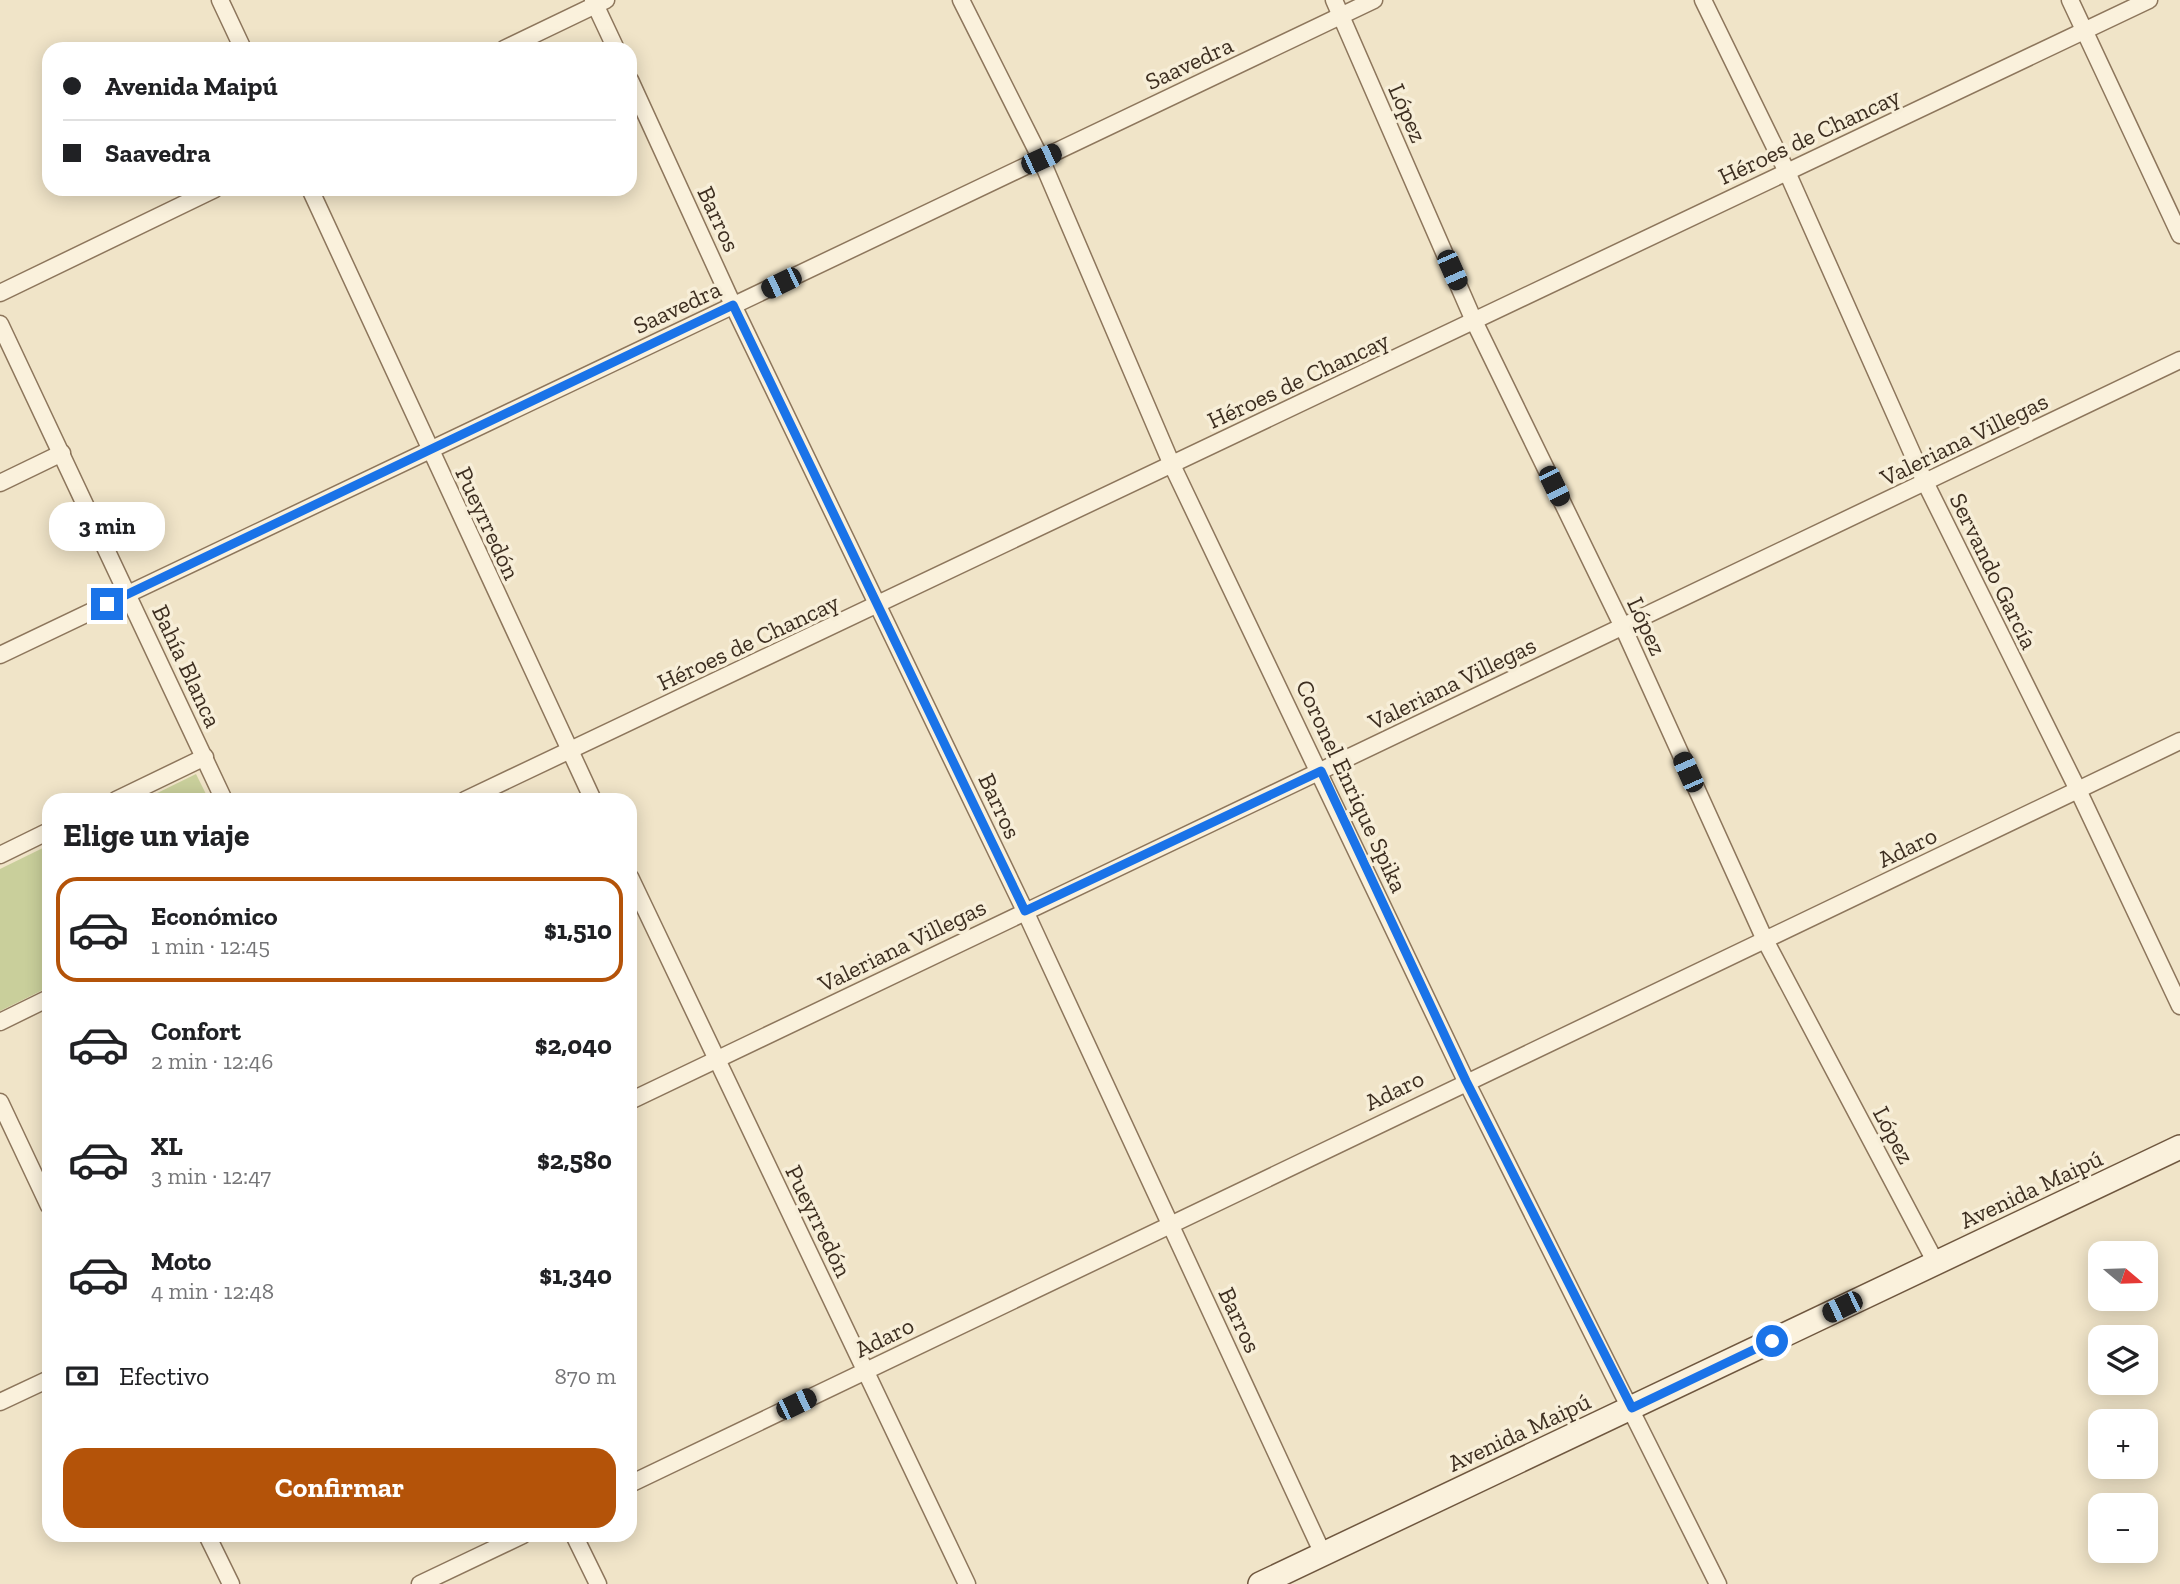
<!DOCTYPE html>
<html lang="es">
<meta charset="utf-8">
<style>
body{margin:0;font-family:"Zilla Slab",serif;background:#f2f2f2;color:#202124;height:100vh;display:flex;flex-direction:column;font-size:26px;white-space:nowrap}
*{box-sizing:border-box;margin:0}
p{font-size:23px;color:#757577}
.icon{flex:none;width:38px;height:38px;fill:none;stroke:currentColor;stroke-width:2;stroke-linecap:round;stroke-linejoin:round}
.map{position:relative;flex:1;overflow:hidden}
.details{position:absolute;left:42px;top:793px;width:595px;height:749px;display:flex;flex-direction:column;background:#fff;border-radius:21px;box-shadow:0 4px 18px #0003}
.details>*{flex:none}
.banner{position:absolute;left:42px;top:42px;width:595px;height:154px;border-radius:21px;box-shadow:0 4px 18px #0003;display:grid;align-content:center;height:154px;padding:0 21px;background:#fff}
.needle{width:46px;rotate:109deg}
.controls{position:absolute;left:2088px;top:1241px;display:grid;gap:14px}
.controls a{display:grid;place-items:center;width:70px;height:70px;border-radius:14px;background:#fff;box-shadow:0 4px 18px #0003;font-size:35px}
.end{position:absolute;width:32px;height:32px;margin:-16px;border:9px solid #1a73e8;background:#fff;box-shadow:0 0 0 4px #fff}
.from{border-radius:50%}
.bubble{position:absolute;height:49px;border-radius:21px;background:#fff;box-shadow:0 4px 18px #0003;font-size:23px;font-weight:700;line-height:49px;text-align:center}
.car{position:absolute;width:21px;height:42px;margin:-21px -10px;border-radius:9px;box-shadow:0 0 5px 2px #0007;background:linear-gradient(#222 24%,#8ab4d8 0 40%,#222 0 76%,#8ab4d8 0 86%,#222 0)}
.banner b{display:flex;align-items:center;gap:24px;height:66px;font-size:26px}
.banner b+b{border-top:2px solid #e0e0e0}
.banner i{width:18px;height:18px;background:#202124}
ul{padding:0;list-style:none}
li{display:flex;align-items:center;gap:21px;height:105px;margin:0 14px 10px;padding:0 7px;border:4px solid transparent;border-radius:21px}
li div{flex:1}
li b{display:block;font-size:26px}
li em{font-style:normal;font-weight:700}
li.active{border-color:#b45309}
li>.icon{width:63px;height:63px;stroke-width:1.5}
h2{padding:0 21px;font-size:32px;line-height:84px}
.pay{display:flex;align-items:center;gap:18px;height:77px;padding:0 21px;font-size:26px}
.pay p{margin-inline-start:auto}
.cta{display:flex;gap:14px;margin-top:auto;padding:14px 21px}
.cta a{flex:1;height:80px;border-radius:21px;background:#b45309;color:#fff;font-size:28px;font-weight:700;line-height:80px;text-align:center}
.map>svg:first-child{display:block}
.green{fill:#c9cf9b}
.lines{fill:none;stroke-linecap:round;stroke-linejoin:round}
.minor-casing{stroke:#8d765c;stroke-width:19}
.secondary-casing{stroke:#6f573f;stroke-width:26}
.minor{stroke:#faf1dc;stroke-width:16}
.secondary{stroke:#faf1dc;stroke-width:23}
.route{stroke:#1a73e8;stroke-width:9}
.labels{text-anchor:middle;dominant-baseline:central;stroke-width:7;stroke-linejoin:round;paint-order:stroke}
.street-label{font-size:24px;fill:#3d2e20;stroke:#f7eed8}
</style>
<div class="map">
<svg width="2180" height="1584" viewBox="0 0 2180 1584">
<rect width="100%" height="100%" fill="#f0e4c8"/>
<!-- green -->
<g class="green">
<polygon points="196,774 209,800 143,800"/>
<polygon points="49,845 49,987 0,1011 0,869"/>
</g>
<g class="lines">
<!-- minor casing -->
<g class="minor-casing">
<g id="minor">
<polyline points="220,0 243,49"/>
<polyline points="593,0 616,49"/>
<polyline points="961,0 1041,159 1172,465 1466,1081 1718,1584"/>
<polyline points="1334,0 1474,321 1623,627 1765,940 1936,1263"/>
<polyline points="1703,0 1787,172 1925,482 2078,790 2180,1006"/>
<polyline points="2070,0 2180,235"/>
<polyline points="504,49 606,0"/>
<polyline points="630,80 733,305 1025,911 1323,1554"/>
<polyline points="310,189 593,800"/>
<polyline points="0,293 215,189"/>
<polyline points="0,324 224,800"/>
<polyline points="0,483 62,453"/>
<polyline points="0,655 1374,0"/>
<polyline points="116,800 205,757"/>
<polyline points="465,800 2149,0"/>
<polyline points="0,855 49,831"/>
<polyline points="630,877 967,1584"/>
<polyline points="0,1022 49,998"/>
<polyline points="630,1101 2180,360"/>
<polyline points="0,1102 49,1206"/>
<polyline points="0,1402 49,1379"/>
<polyline points="630,1484 2180,741"/>
<polyline points="207,1535 231,1584"/>
<polyline points="574,1535 598,1584"/>
<polyline points="420,1584 523,1535"/>
</g>
</g>
<!-- secondary casing -->
<g class="secondary-casing">
<polyline id="secondary" points="1260,1584 2180,1147"/>
</g>
<!-- minor -->
<use href="#minor" class="minor"/>
<!-- secondary -->
<use href="#secondary" class="secondary"/>
</g>
<g class="lines">
<!-- route -->
<polyline class="route" points="107,604 733,305 1025,911 1321,771 1466,1081 1632,1408 1772,1341"/>
</g>
<g class="labels">
<!-- street labels -->
<g class="street-label">
<text transform="translate(1189 63) rotate(-25)">Saavedra</text>
<text transform="translate(1408 113) rotate(66)">López</text>
<text transform="translate(1809 136) rotate(-25)">Héroes de Chancay</text>
<text transform="translate(719 219) rotate(65)">Barros</text>
<text transform="translate(677 307) rotate(-25)">Saavedra</text>
<text transform="translate(1298 380) rotate(-25)">Héroes de Chancay</text>
<text transform="translate(1964 439) rotate(-26)">Valeriana Villegas</text>
<text transform="translate(488 523) rotate(65)">Pueyrredón</text>
<text transform="translate(1994 571) rotate(64)">Servando García</text>
<text transform="translate(1647 626) rotate(65)">López</text>
<text transform="translate(748 642) rotate(-25)">Héroes de Chancay</text>
<text transform="translate(187 666) rotate(65)">Bahía Blanca</text>
<text transform="translate(1452 683) rotate(-26)">Valeriana Villegas</text>
<text transform="translate(1352 786) rotate(65)">Coronel Enrique Spika</text>
<text transform="translate(1000 806) rotate(65)">Barros</text>
<text transform="translate(1907 847) rotate(-26)">Adaro</text>
<text transform="translate(902 945) rotate(-26)">Valeriana Villegas</text>
<text transform="translate(1394 1090) rotate(-26)">Adaro</text>
<text transform="translate(1894 1135) rotate(62)">López</text>
<text transform="translate(2031 1189) rotate(-25)">Avenida Maipú</text>
<text transform="translate(819 1221) rotate(64)">Pueyrredón</text>
<text transform="translate(1240 1320) rotate(65)">Barros</text>
<text transform="translate(884 1337) rotate(-26)">Adaro</text>
<text transform="translate(1519 1432) rotate(-25)">Avenida Maipú</text>
</g>
</g>
</svg>
<div class="controls">
<a><svg class="needle" viewBox="-14 -14 28 28"><path d="M0-13l5 13h-10z" fill="#e53935"/><path d="M0 13l5-13h-10z" fill="#757577"/></svg></a>
<a><svg class="icon" aria-label="layers" viewBox="0 0 24 24"><path d="M12 4l9 5-9 5-9-5zM3 14l9 5 9-5"/></svg></a>
<a>+</a>
<a>−</a>
</div>
<i class="end from" style="left:1772px;top:1341px"></i>
<i class="end" style="left:107px;top:604px"></i>
<div class="bubble" style="left:49px;top:502px;width:116px">3 min</div>
<i class="car" style="left:1041px;top:159px;rotate:65deg"></i>
<i class="car" style="left:1452px;top:270px;rotate:156deg"></i>
<i class="car" style="left:781px;top:283px;rotate:244deg"></i>
<i class="car" style="left:1554px;top:486px;rotate:154deg"></i>
<i class="car" style="left:1688px;top:772px;rotate:336deg"></i>
<i class="car" style="left:1842px;top:1307px;rotate:244deg"></i>
<i class="car" style="left:796px;top:1404px;rotate:64deg"></i>
<div class="banner">
<b><i class="from"></i>Avenida Maipú</b>
<b><i></i>Saavedra</b>
</div>
<section class="details">
<h2>Elige un viaje</h2>
<ul>
<li class="active"><svg class="icon" aria-label="car" viewBox="0 0 24 24"><path d="M5 17H2v-5l4-1 3-4h7l3 4 3 1v5h-3M9 17h6M6 11h13"/><circle cx="7" cy="17" r="2"/><circle cx="17" cy="17" r="2"/></svg><div><b>Económico</b><p>1 min · 12:45</p></div><em>$1,510</em></li>
<li><svg class="icon" aria-label="car" viewBox="0 0 24 24"><path d="M5 17H2v-5l4-1 3-4h7l3 4 3 1v5h-3M9 17h6M6 11h13"/><circle cx="7" cy="17" r="2"/><circle cx="17" cy="17" r="2"/></svg><div><b>Confort</b><p>2 min · 12:46</p></div><em>$2,040</em></li>
<li><svg class="icon" aria-label="car" viewBox="0 0 24 24"><path d="M5 17H2v-5l4-1 3-4h7l3 4 3 1v5h-3M9 17h6M6 11h13"/><circle cx="7" cy="17" r="2"/><circle cx="17" cy="17" r="2"/></svg><div><b>XL</b><p>3 min · 12:47</p></div><em>$2,580</em></li>
<li><svg class="icon" aria-label="car" viewBox="0 0 24 24"><path d="M5 17H2v-5l4-1 3-4h7l3 4 3 1v5h-3M9 17h6M6 11h13"/><circle cx="7" cy="17" r="2"/><circle cx="17" cy="17" r="2"/></svg><div><b>Moto</b><p>4 min · 12:48</p></div><em>$1,340</em></li>
</ul>
<div class="pay"><svg class="icon" aria-label="cash" viewBox="0 0 24 24"><path d="M3 7h18v10H3z"/><circle cx="12" cy="12" r="2"/></svg>Efectivo<p>870 m</p></div>
<div class="cta"><a>Confirmar</a></div>
</section>
</div>
